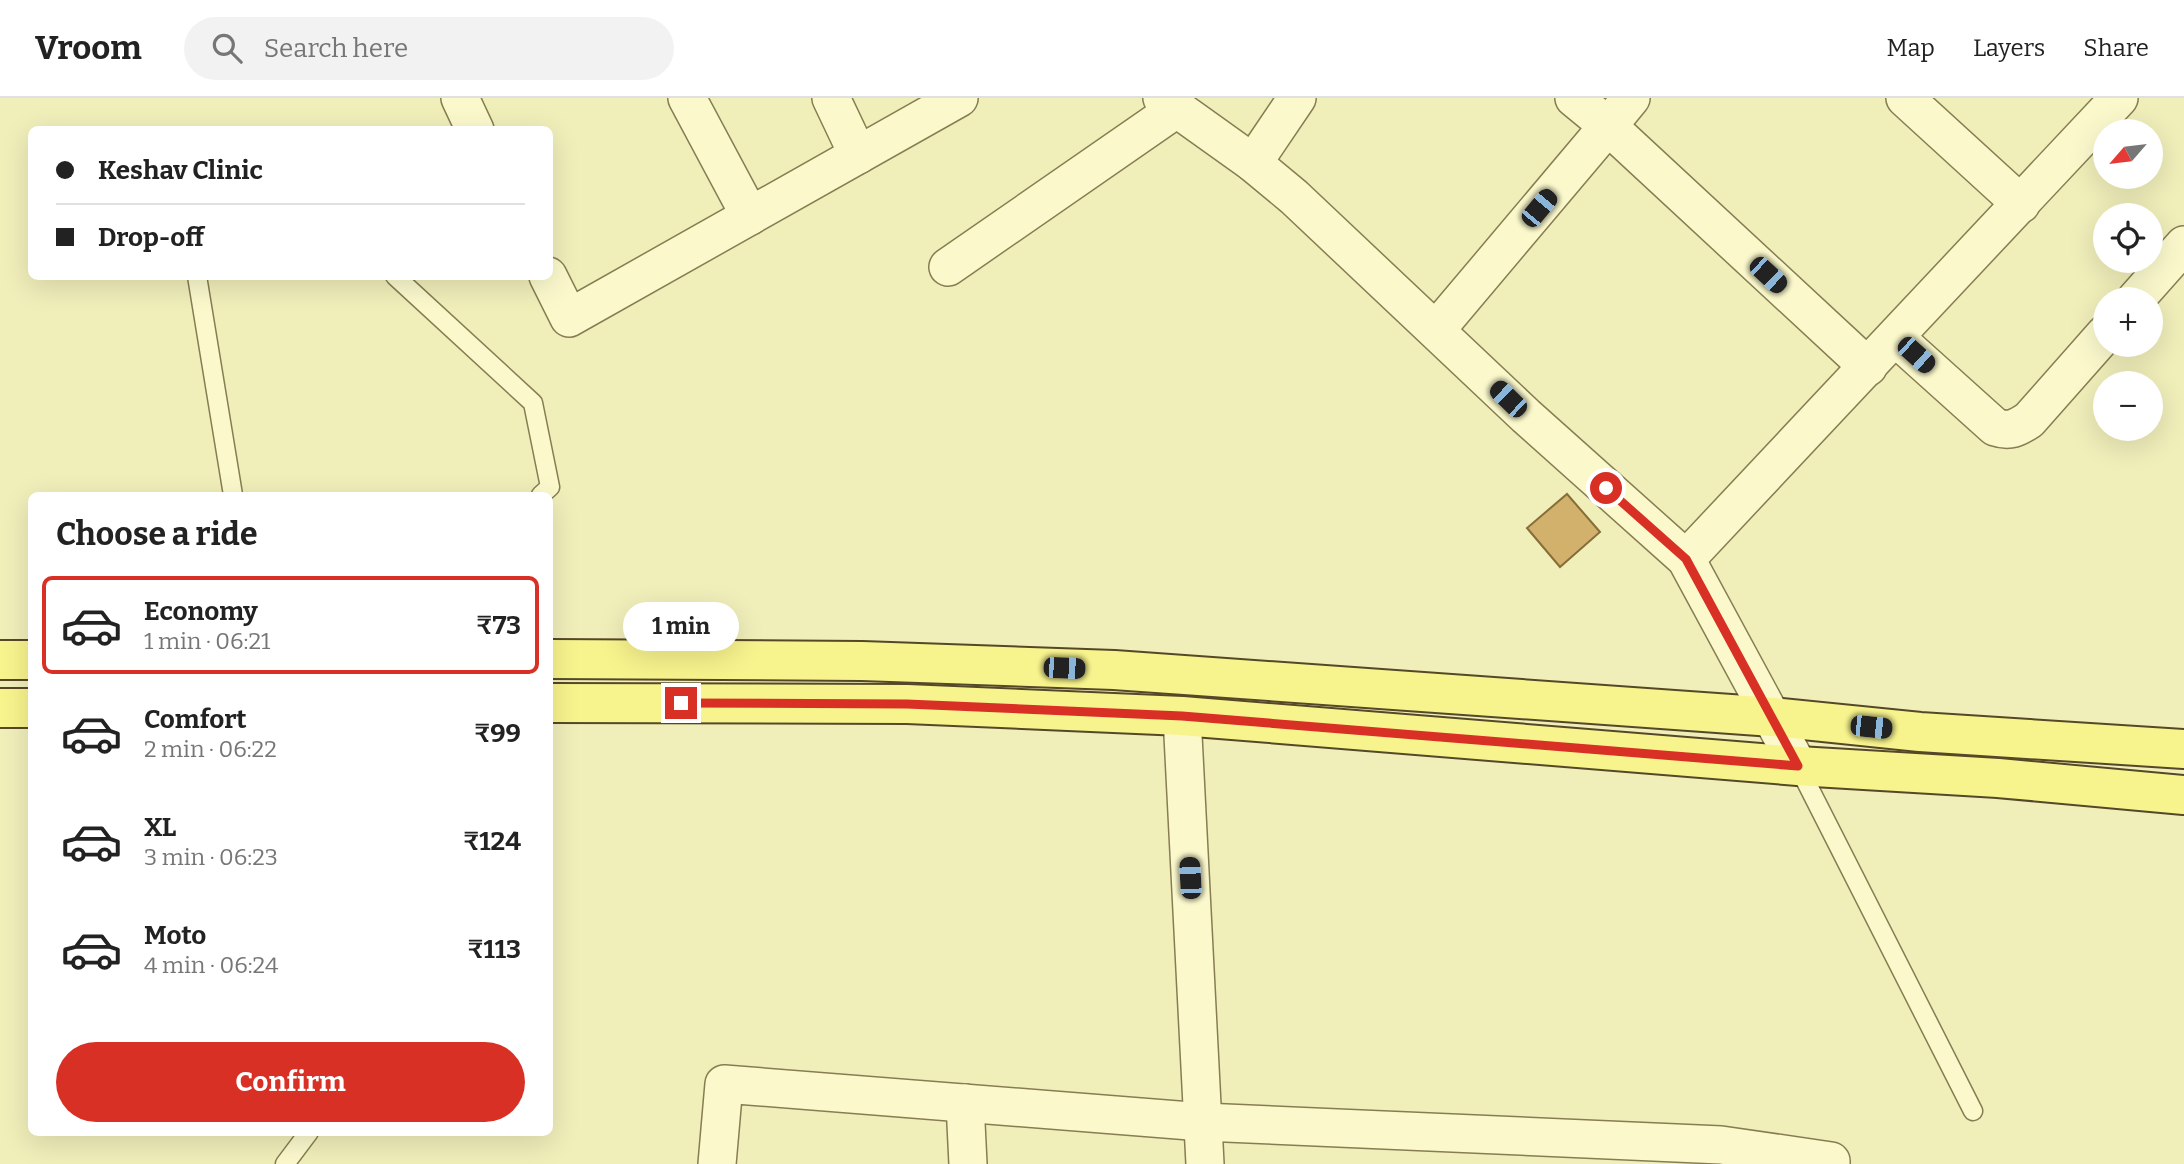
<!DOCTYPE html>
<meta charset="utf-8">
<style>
body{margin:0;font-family:Bitter,serif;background:#f2f2f2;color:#222;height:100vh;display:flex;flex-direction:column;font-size:26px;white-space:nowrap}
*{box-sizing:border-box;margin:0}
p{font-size:23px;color:#767676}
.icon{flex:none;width:38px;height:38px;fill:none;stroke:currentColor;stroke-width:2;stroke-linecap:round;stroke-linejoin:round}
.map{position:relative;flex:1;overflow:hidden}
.sheet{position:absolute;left:28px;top:394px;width:525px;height:644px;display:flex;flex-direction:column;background:#fff;border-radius:10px;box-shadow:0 7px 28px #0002}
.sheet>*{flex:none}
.top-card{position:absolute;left:28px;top:28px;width:525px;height:154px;border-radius:10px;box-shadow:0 7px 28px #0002;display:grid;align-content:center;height:154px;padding:0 28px;background:#fff}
.needle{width:46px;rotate:242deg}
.tools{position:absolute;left:2093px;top:21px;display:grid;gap:14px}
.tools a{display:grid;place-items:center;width:70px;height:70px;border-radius:50%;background:#fff;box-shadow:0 7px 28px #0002;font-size:35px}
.end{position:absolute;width:32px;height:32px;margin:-16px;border:9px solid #d93025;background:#fff;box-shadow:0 0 0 4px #fff}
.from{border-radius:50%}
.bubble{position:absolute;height:49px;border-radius:24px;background:#fff;box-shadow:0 7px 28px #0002;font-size:23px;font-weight:700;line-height:49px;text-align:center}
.car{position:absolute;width:21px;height:42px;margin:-21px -10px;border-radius:9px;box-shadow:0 0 5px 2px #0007;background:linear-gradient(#222 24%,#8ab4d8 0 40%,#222 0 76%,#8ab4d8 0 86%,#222 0)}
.top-card b{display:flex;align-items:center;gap:24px;height:66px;font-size:26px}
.top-card b+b{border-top:2px solid #e0e0e0}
.top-card i{width:18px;height:18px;background:#222}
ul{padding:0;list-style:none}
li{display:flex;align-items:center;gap:21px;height:98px;margin:0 14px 10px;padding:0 14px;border:4px solid transparent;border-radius:10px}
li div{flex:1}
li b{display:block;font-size:26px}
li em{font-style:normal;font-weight:700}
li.active{border-color:#d93025}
li>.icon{width:63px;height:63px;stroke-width:1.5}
h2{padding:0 28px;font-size:32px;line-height:84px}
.action{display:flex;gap:14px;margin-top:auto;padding:14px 28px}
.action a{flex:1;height:80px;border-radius:42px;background:#d93025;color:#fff;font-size:28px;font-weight:700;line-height:80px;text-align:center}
header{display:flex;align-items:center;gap:42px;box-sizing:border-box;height:98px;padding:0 35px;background:#fff;border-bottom:2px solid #e0e0e0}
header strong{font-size:33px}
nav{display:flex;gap:38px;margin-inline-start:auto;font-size:24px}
.search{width:490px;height:63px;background:#f2f2f2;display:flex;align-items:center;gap:18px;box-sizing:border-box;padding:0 24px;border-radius:38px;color:#767676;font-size:26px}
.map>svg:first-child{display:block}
.building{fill:#d1b16c;stroke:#876d38;stroke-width:2}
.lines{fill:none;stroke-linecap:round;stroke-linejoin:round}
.lane-casing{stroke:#877d53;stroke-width:21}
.street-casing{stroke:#877d53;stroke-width:40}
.primary-casing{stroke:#544828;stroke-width:42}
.lane{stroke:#fbf9cc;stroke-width:18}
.street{stroke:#fbf9cc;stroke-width:37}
.primary{stroke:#f7f38d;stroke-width:38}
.route{stroke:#d93025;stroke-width:9}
</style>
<header>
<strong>Vroom</strong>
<div class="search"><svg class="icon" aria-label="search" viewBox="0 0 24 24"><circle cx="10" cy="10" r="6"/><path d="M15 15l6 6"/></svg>Search here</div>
<nav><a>Map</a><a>Layers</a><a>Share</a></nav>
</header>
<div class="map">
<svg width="2184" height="1066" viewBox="0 0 2184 1066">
<rect width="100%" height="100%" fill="#f0eeb9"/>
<!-- building -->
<polygon class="building" points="1567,396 1600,434 1560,469 1527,430"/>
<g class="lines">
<!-- lane casing -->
<g class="lane-casing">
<g id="lane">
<polyline points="197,178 233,397"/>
<polyline points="395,178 533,305 550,389 541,397"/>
<polyline points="1798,668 1973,1013"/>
<polyline points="285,1066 309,1034"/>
</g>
</g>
<!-- street casing -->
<g class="street-casing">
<g id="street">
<polyline points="460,0 475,32"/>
<polyline points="687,0 750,118"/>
<polyline points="831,0 858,57"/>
<polyline points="1162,0 1253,65 1294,99 1526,318 1686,461 1798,668"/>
<polyline points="1631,0 1608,28 1868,269"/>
<polyline points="1905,0 2021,106"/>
<polyline points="1253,65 1297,0"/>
<polyline points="948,169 1176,11"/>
<polyline points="548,178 569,220 959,0"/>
<polyline points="2136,201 2184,147"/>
<polyline points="1436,232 1608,28 1574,0"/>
<path d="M1896,240l99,89c15,5 22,1 34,-7l76,-86"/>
<polyline points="1686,461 2119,0"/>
<polyline points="1182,618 1205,1066"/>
<polyline points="965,1005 968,1066"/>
<polyline points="717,1066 724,986 1203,1024 1721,1047 1831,1063 1831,1066"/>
</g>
</g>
<!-- primary casing -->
<g class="primary-casing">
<g id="primary">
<polyline points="550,561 862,563 1114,572 1773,619 1920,634 2184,651"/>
<polyline points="0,562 32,562"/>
<polyline points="550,605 907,606 1182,618 1798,668 1998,680 2184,697"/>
<polyline points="0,610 32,610"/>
</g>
</g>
<!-- lane -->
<use href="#lane" class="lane"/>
<!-- street -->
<use href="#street" class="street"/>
<!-- primary -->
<use href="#primary" class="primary"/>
</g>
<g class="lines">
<!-- route -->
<polyline class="route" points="681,605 907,606 1182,618 1798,668 1686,461 1606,390"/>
</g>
</svg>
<div class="tools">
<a><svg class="needle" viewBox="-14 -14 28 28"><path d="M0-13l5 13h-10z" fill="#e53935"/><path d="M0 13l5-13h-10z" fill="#767676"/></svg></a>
<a><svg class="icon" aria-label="locate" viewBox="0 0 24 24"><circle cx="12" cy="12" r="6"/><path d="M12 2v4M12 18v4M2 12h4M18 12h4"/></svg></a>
<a>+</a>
<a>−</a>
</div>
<i class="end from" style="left:1606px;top:390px"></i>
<i class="end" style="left:681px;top:605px"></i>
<div class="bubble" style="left:623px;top:504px;width:116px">1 min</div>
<i class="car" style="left:1539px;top:110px;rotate:40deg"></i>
<i class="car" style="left:1768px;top:177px;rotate:133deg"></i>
<i class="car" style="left:1916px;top:257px;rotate:132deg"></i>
<i class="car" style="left:1508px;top:301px;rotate:314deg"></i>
<i class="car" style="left:1064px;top:570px;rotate:92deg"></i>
<i class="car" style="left:1871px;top:629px;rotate:96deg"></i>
<i class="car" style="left:1190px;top:780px;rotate:357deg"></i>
<div class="top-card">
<b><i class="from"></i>Keshav Clinic</b>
<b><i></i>Drop-off</b>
</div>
<section class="sheet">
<h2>Choose a ride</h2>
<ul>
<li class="active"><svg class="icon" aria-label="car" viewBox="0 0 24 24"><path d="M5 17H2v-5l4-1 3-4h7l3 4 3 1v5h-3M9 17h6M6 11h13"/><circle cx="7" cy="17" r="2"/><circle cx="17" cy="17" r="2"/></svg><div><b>Economy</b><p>1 min · 06:21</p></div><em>₹73</em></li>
<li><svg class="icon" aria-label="car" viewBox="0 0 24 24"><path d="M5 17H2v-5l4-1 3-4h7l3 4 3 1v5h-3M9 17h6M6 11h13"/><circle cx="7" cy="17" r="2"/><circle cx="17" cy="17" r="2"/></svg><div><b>Comfort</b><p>2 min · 06:22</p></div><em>₹99</em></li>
<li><svg class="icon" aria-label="car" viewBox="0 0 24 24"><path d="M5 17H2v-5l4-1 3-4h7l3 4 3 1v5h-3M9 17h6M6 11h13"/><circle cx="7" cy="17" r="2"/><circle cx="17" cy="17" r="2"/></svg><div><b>XL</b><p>3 min · 06:23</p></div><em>₹124</em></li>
<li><svg class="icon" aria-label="car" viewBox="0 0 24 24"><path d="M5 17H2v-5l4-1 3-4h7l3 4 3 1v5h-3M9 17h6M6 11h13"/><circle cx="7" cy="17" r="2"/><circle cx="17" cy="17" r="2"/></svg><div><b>Moto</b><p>4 min · 06:24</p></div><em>₹113</em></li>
</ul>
<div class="action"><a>Confirm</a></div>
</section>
</div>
